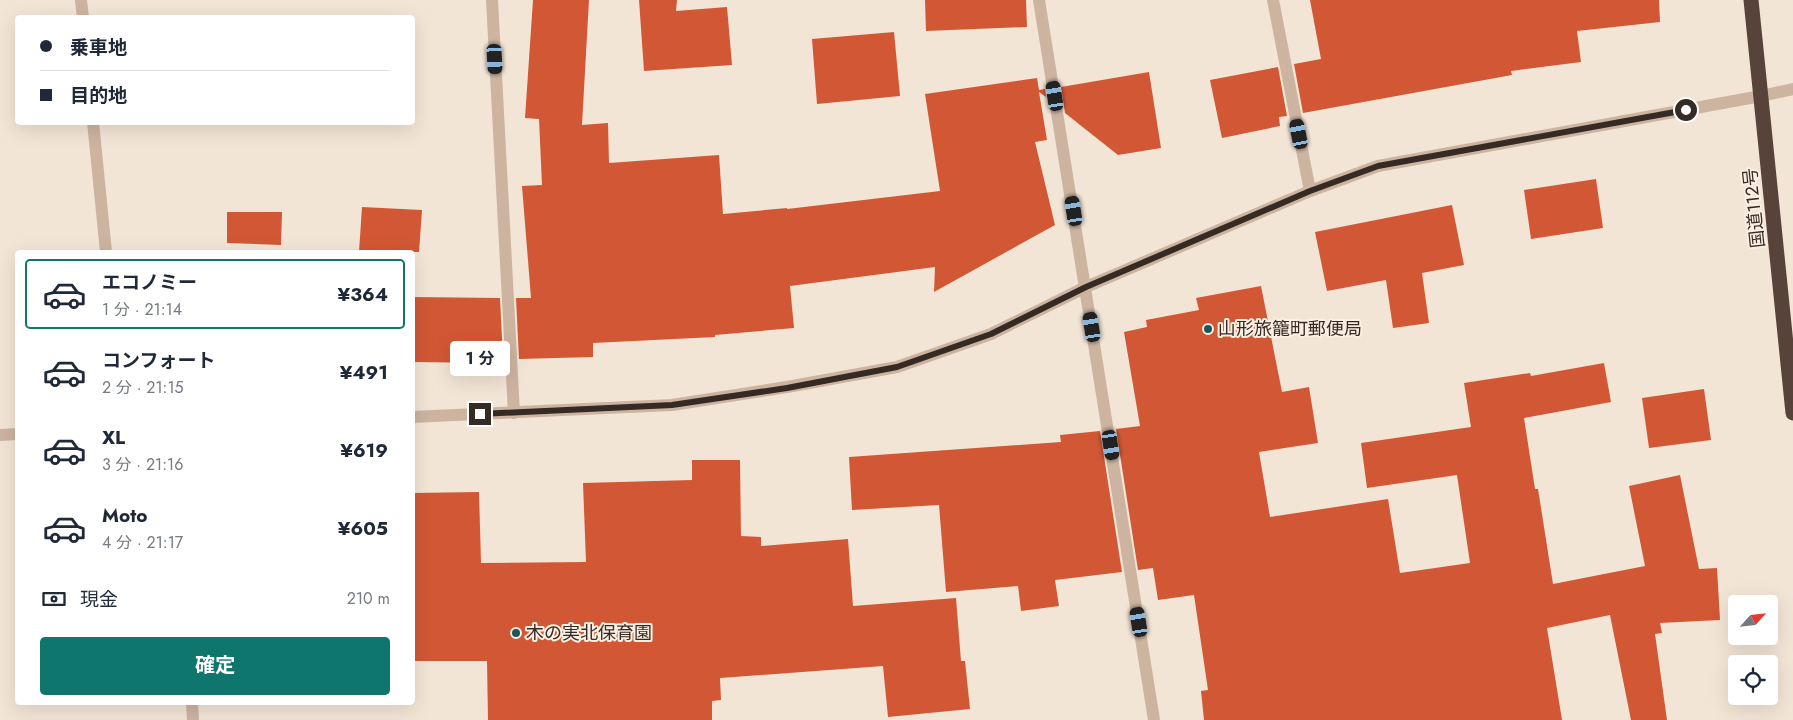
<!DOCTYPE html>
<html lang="ja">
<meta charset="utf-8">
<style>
body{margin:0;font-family:Jost,"Noto Sans JP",sans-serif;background:#f2f2f3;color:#1f2937;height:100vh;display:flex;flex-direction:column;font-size:19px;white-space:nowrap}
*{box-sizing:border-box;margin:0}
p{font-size:16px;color:#747a83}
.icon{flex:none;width:28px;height:28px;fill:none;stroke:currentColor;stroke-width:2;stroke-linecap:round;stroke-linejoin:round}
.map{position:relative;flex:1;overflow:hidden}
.drawer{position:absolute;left:15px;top:250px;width:400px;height:455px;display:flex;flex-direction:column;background:#fff;border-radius:5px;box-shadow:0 5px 20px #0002}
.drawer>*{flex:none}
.top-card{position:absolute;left:15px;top:15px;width:400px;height:110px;border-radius:5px;box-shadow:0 5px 20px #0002;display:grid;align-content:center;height:110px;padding:0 25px;background:#fff}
.needle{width:32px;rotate:63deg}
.buttons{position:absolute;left:1728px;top:595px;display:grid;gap:10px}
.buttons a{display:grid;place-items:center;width:50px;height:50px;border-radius:5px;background:#fff;box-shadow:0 5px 20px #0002;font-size:25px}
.end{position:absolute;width:22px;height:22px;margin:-11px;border:6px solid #362a25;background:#fff;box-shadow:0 0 0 2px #fff}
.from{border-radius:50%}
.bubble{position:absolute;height:35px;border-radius:5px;background:#fff;box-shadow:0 5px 20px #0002;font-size:16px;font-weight:700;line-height:35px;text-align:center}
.car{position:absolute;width:15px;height:30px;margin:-15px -8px;border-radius:6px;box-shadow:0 0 4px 1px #0007;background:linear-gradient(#222 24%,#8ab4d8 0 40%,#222 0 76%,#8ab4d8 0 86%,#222 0)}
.top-card b{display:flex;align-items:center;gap:18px;height:48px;font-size:19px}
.top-card b+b{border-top:1px solid #e0e1e3}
.top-card i{width:12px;height:12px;background:#1f2937}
ul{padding:9px 0 0;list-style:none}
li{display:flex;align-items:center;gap:15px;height:70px;margin:0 10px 8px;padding:0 15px;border:2px solid transparent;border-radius:5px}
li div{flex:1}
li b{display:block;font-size:19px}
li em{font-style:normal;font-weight:700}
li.on{border-color:#0f766e}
li>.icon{width:45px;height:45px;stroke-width:1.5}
.pay{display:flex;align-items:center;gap:12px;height:55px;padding:0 25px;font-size:19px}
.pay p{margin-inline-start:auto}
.cta{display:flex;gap:10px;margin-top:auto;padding:10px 25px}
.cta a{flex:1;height:58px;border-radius:5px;background:#0f766e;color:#fff;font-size:20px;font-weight:700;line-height:58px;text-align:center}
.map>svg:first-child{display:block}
.building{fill:#d25835}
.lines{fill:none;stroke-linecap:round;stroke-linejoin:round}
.minor{stroke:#ccb4a1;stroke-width:12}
.highway{stroke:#58433b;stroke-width:15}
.route{stroke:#362a25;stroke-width:6}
.poi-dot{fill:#17585b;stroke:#fbefe3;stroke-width:2}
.labels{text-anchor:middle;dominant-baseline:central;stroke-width:4;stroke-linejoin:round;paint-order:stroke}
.street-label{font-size:18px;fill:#362a25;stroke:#fbefe3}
.poi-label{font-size:18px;fill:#362a25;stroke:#fbefe3;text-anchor:start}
</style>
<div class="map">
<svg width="1793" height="720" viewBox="0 0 1793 720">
<rect width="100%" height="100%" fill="#f3e5d6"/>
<!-- building -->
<g class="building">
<polygon points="533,0 589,0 582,125 608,123 609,163 719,155 723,214 787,208 787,209 940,191 925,94 1037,78 1039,90 1045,89 1046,97 1039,92 1047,140 1035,142 1055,225 934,292 935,267 790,286 794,328 715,335 715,337 593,343 593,357 519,359 516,298 531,298 522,186 542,185 539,119 525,118"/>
<polygon points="639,0 677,0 676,11 727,7 732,65 644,71"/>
<polygon points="925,0 1026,0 1027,27 926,31"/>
<polygon points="1310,0 1659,0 1660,22 1577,31 1581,62 1511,71 1512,75 1303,113 1294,64 1321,59"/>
<polygon points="894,32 900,96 817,104 812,39"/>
<polygon points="1278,67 1287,116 1279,117 1280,126 1222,138 1210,80"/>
<polygon points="1149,72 1161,148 1118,155 1065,113 1061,87"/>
<polygon points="1596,179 1603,228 1531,239 1524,190"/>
<polygon points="1452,205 1464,265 1422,273 1429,323 1393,328 1386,280 1327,291 1315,232"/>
<polygon points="362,207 422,210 419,252 359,252"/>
<polygon points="227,212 282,212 281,245 227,243"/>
<polygon points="1261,286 1282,392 1309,387 1318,443 1259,452 1270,517 1388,499 1400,573 1470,563 1457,475 1367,488 1361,443 1471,427 1464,383 1530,373 1531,376 1604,363 1611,402 1524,418 1535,489 1538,489 1553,584 1645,566 1629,486 1680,475 1699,569 1717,568 1720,620 1660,623 1662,633 1655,634 1667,720 1631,720 1610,615 1547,628 1562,720 1204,720 1201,691 1208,690 1194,595 1158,600 1153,568 1138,570 1116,429 1140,426 1124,332 1147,327 1146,320 1199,310 1196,298"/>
<polygon points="412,297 500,298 503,359 488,360 488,363 412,362"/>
<polygon points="1704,389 1711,440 1649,448 1642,398"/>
<polygon points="1100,431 1122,572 1055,580 1059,606 1021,611 1018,586 946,592 939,505 852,510 849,457 1061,442 1060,435"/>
<polygon points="692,460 740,460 741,536 761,537 761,546 848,539 853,606 956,598 961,661 965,661 970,709 888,717 883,666 720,678 721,700 712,701 712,720 488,720 487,661 412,661 412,493 479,492 481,563 586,562 583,483 692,480"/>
</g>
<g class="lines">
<!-- minor -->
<g class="minor">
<polyline points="81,0 83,18"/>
<polyline points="492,0 514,413"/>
<polyline points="1039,0 1154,720"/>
<polyline points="1273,0 1310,191"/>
<polyline points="93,122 106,252"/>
<polyline points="412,417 672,405 787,387 897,367 991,334 1086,287 1310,191 1378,166 1761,96 1793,89"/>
<polyline points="0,435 18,434"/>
<polyline points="192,702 193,720"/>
</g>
<!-- highway -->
<polyline class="highway" points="1751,0 1793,413"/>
</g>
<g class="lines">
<!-- route -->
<polyline class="route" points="480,414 672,405 787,388 897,367 991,334 1086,287 1310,191 1378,166 1686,110"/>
</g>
<!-- markers -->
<g class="poi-dot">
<circle cx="1208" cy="329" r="5"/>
<circle cx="516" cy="633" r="5"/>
</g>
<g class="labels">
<!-- street labels -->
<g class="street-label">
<text transform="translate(1754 208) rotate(-96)">国道112号</text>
</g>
<!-- poi labels -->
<g class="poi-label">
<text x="1218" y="329">山形旅籠町郵便局</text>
<text x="526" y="633">木の実北保育園</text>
</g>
</g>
</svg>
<div class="buttons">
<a><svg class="needle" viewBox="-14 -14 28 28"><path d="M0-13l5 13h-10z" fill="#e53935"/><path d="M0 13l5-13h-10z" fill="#747a83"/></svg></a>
<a><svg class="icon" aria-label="locate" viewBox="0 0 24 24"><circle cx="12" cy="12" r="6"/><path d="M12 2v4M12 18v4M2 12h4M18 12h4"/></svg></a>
</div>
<i class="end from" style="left:1686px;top:110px"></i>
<i class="end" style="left:480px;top:414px"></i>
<div class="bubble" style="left:450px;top:341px;width:60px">1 分</div>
<i class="car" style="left:495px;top:59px;rotate:177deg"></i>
<i class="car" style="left:1055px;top:96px;rotate:351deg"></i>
<i class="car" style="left:1299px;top:134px;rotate:349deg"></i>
<i class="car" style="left:1074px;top:211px;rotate:351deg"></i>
<i class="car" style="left:1092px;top:327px;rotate:351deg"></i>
<i class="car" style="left:1111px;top:445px;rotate:171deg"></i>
<i class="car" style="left:1139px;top:622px;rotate:351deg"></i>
<div class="top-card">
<b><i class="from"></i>乗車地</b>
<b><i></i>目的地</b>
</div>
<section class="drawer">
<ul>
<li class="on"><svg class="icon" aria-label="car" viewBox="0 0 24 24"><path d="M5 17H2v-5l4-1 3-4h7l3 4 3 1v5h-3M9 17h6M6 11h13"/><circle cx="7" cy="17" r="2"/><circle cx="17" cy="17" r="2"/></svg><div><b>エコノミー</b><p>1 分 · 21:14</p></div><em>¥364</em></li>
<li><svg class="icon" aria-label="car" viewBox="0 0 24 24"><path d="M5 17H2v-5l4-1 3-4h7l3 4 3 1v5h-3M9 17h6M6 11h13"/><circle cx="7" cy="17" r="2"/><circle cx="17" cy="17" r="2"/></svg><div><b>コンフォート</b><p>2 分 · 21:15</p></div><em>¥491</em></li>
<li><svg class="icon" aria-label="car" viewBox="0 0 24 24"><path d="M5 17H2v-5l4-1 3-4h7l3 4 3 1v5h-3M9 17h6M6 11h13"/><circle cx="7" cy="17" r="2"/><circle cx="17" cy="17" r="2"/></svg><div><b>XL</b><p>3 分 · 21:16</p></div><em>¥619</em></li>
<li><svg class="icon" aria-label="car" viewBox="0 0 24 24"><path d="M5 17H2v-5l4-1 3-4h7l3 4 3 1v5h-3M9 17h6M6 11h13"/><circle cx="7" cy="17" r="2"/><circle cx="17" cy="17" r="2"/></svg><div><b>Moto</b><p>4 分 · 21:17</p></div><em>¥605</em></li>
</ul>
<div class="pay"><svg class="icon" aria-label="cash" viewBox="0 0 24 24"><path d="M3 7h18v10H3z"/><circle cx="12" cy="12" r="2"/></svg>現金<p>210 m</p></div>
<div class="cta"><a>確定</a></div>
</section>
</div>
